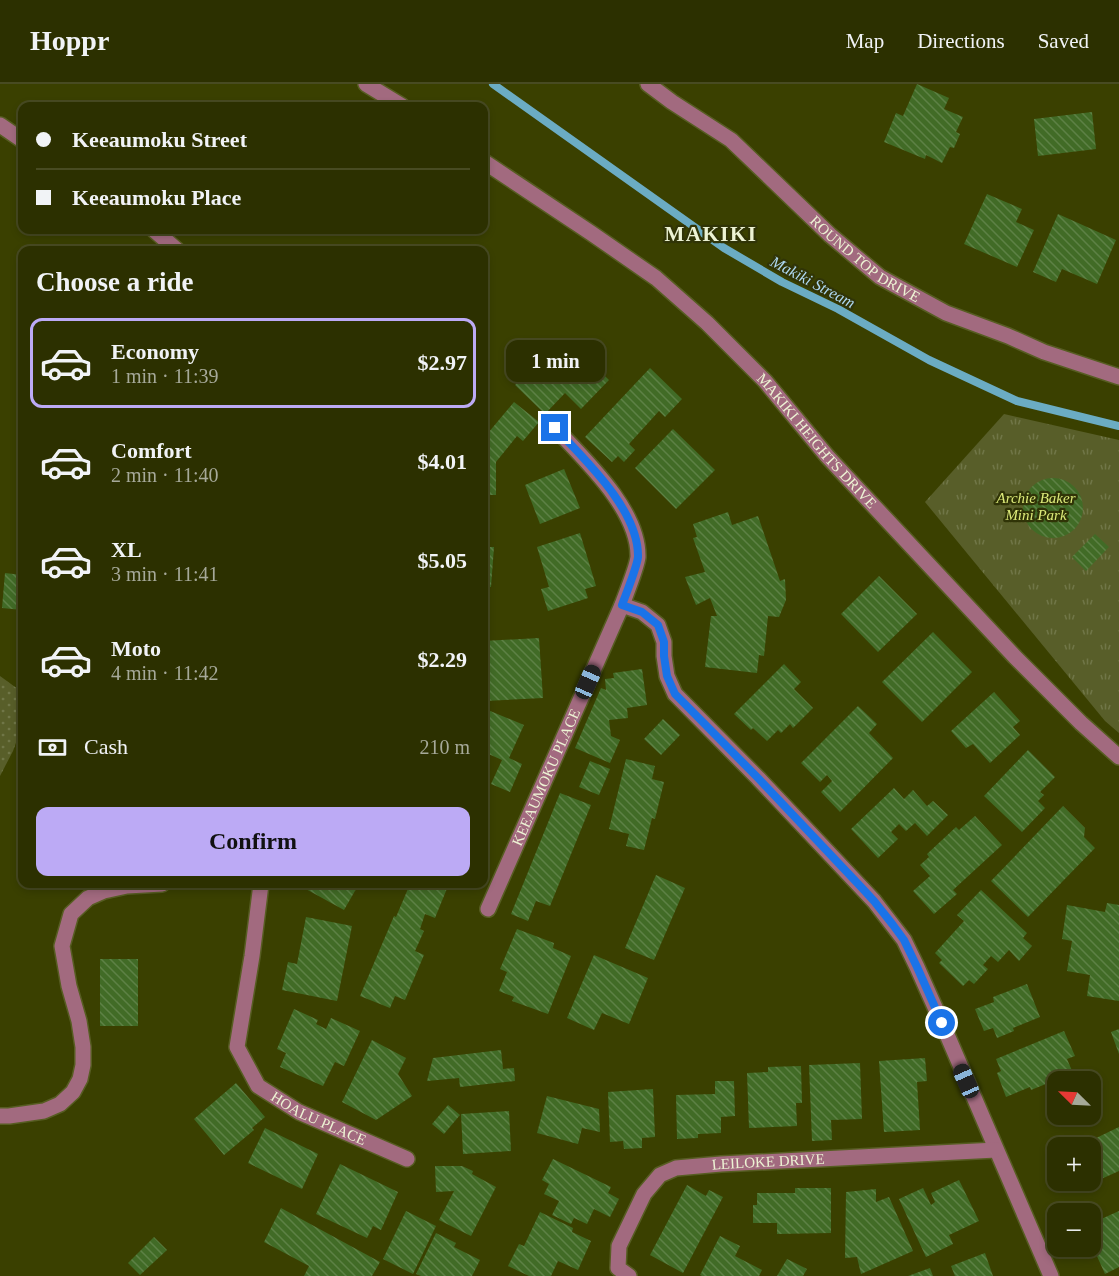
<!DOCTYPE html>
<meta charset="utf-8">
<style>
body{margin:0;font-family:"Times New Roman",serif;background:#383c0f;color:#f1f3f6;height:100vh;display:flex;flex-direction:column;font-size:22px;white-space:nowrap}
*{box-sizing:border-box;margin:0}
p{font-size:20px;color:#a6a999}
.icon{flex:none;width:33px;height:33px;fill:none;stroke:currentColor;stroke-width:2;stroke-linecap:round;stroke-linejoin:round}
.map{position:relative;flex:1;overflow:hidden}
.side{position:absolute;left:18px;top:162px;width:470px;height:642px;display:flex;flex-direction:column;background:#2c3000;border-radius:12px;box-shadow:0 3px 9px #0003,0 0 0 2px #484b22}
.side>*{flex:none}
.hud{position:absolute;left:18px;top:18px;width:470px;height:132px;border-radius:12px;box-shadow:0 3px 9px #0003,0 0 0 2px #484b22;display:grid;align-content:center;height:132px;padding:0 18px;background:#2c3000}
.needle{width:39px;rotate:294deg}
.fabs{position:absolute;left:1047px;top:987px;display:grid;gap:12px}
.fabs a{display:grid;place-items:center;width:54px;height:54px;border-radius:12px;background:#2c3000;box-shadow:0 3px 9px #0003,0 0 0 2px #484b22;font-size:30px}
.end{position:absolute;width:27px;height:27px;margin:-14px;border:8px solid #1a73e8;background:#fff;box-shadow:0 0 0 3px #fff}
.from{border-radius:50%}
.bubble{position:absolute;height:42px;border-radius:12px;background:#2c3000;box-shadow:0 3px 9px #0003,0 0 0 2px #484b22;font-size:20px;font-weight:700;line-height:42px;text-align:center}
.car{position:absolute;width:18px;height:36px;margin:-18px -9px;border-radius:8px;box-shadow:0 0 4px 2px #0007;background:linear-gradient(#222 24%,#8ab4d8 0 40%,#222 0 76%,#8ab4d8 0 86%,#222 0)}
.hud b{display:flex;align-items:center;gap:21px;height:57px;font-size:22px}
.hud b+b{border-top:2px solid #484b22}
.hud i{width:15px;height:15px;background:#f1f3f6}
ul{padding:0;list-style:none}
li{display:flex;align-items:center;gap:18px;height:90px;margin:0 12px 9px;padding:0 6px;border:3px solid transparent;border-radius:12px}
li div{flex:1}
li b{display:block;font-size:22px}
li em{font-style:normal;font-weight:700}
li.active{border-color:#bcaaf5}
li>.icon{width:54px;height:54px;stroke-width:1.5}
h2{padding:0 18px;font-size:27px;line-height:72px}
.pay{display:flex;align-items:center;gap:15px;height:66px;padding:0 18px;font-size:22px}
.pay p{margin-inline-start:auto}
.button{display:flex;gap:12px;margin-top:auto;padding:12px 18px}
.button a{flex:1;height:69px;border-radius:12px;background:#bcaaf5;color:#111;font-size:24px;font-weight:700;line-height:69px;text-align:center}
header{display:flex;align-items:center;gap:36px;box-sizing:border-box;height:84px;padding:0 30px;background:#2c3000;border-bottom:2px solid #484b22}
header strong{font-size:28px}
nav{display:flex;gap:33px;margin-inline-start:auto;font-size:21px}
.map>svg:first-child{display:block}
.grass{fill:url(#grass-dots)}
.park{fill:url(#park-tufts)}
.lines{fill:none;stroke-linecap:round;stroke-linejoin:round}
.stream{stroke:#6bacc3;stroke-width:8}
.building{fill:url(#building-back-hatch)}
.minor-casing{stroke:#575d22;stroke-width:18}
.minor{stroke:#a26a7f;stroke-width:15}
.route{stroke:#1a73e8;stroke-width:8}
.labels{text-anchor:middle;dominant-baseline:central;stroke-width:4.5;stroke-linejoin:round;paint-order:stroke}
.street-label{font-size:15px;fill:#edf3d4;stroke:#303407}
.park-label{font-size:15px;font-style:italic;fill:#dcea79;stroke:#303407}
.water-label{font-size:16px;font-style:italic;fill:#aed7f0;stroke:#303407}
.district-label{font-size:21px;font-weight:bold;letter-spacing:1.5px;fill:#edf3d4;stroke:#303407}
</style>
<header>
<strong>Hoppr</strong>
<nav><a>Map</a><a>Directions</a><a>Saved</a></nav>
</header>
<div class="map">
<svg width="1119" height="1192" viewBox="0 0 1119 1192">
<defs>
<pattern id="grass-dots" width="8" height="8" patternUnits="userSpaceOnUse" patternTransform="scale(1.5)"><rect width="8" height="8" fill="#585e29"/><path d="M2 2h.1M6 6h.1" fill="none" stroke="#707647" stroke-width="1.8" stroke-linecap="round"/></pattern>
<pattern id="park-tufts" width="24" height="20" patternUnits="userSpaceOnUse" patternTransform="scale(1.5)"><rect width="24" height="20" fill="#585e29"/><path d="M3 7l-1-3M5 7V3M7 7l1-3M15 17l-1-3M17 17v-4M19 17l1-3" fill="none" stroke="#707647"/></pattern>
<pattern id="building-back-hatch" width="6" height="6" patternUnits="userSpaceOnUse" patternTransform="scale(1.5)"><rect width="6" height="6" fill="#416b26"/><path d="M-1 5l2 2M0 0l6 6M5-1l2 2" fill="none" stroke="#5d8145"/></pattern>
</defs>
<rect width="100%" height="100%" fill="#3a4000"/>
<!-- grass -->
<polygon class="grass" points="0,592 22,608 22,642 13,667 0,692"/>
<!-- park -->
<polygon class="park" points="1004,330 1119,356 1119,649 1105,637 925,418"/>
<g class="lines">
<!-- stream -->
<polyline class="stream" points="493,0 724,164 782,198 838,225 929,276 1017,317 1119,342"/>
</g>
<!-- building -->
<g class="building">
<polygon points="917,0 949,14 944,25 963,33 956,48 960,50 954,64 950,63 942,79 926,71 925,75 884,58 896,29 903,32"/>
<polygon points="1092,28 1096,65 1038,72 1034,35"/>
<polygon points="987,110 1022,125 1016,138 1034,146 1017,183 964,160"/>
<polygon points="1058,130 1116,156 1097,200 1062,185 1056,198 1033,188"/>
<polygon points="573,261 609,296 581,325 565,309 545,330 515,301 541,274 551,284"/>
<polygon points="650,284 682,315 665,333 659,327 629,360 635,366 624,378 618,372 612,378 585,353"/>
<polygon points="514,318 539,338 523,357 517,352 496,378 496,411 483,411 483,355"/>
<polygon points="673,345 715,386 676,425 635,384"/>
<polygon points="564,385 580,424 540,440 525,401"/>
<circle cx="1053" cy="424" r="30"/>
<polygon points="728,428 732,441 758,432 780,497 785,495 786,516 779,533 768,532 764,572 759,571 757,589 705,583 711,532 717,532 710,514 696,521 685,493 705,488 693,454 697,453 693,440"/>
<polygon points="580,449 596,502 585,505 588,514 548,527 541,505 549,503 537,463"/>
<polygon points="1095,450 1109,463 1086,487 1072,473"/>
<polygon points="483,463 494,463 491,503 483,502"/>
<polygon points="5,489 22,491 22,526 2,524"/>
<polygon points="879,492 917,530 878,568 841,530"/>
<polygon points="933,548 972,588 922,638 882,598"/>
<polygon points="539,554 543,614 485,617 483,557"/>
<polygon points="784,580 801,598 794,605 813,624 793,644 790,640 781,649 778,646 767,657 753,644 751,646 734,630"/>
<polygon points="642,585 647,621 627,624 628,634 609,636 611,652 620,656 610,679 575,664 601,604 606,606 605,595 614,594 613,589"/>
<polygon points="994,608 1020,637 1013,643 1020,651 990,679 973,660 966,664 951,647"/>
<polygon points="858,622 877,640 869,649 893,674 840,728 821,708 832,697 827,691 820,698 801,679"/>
<polygon points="483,624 524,641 509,674 522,680 510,708 491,700 502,676 484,668 486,665 483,664"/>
<polygon points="663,635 680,651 661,671 644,655"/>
<polygon points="1028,666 1055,693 1040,708 1044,711 1038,717 1045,724 1022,748 984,712"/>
<polygon points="626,675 655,682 652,695 664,698 655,735 652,734 644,766 626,762 629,750 609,745"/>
<polygon points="590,677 610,685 599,711 579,703"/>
<polygon points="894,704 904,715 913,706 927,722 933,717 948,731 927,752 915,739 906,747 899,740 891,748 898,755 878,774 851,745"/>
<polygon points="560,709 591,721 550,822 536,817 528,837 511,830"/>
<polygon points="1063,722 1085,744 1084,753 1095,764 1028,833 991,797"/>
<polygon points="975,732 1002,761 953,806 957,810 934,830 913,807 930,792 920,781 929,773 927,770 956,743 959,746"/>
<polygon points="656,791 685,804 654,876 625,864"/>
<polygon points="305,800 359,800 344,826 304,804"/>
<polygon points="410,800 442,800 448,802 435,834 425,830 420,845 424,847 415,867 424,871 405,916 395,912 390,924 360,912 394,832 396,833"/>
<polygon points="981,806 1027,849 1023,854 1032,862 1019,877 1009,866 998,878 991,872 983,881 988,885 974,900 969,896 963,902 939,879 942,876 935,869 964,837 957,831"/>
<polygon points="1107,819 1119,821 1119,917 1087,912 1090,891 1067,887 1072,857 1062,855 1067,821 1105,828"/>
<polygon points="306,833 352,842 337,917 282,906 288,878 297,880"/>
<polygon points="517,845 554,859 553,864 571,872 548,930 512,917 514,913 499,907 507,888 500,885"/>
<polygon points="594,871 648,894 629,940 602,929 594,946 567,934"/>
<rect x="100" y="875" width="38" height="67"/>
<polygon points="1027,900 1040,933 1013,944 1014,947 997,954 993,944 984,947 975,925 994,918 993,913"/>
<polygon points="294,925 318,936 316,940 326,945 331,934 360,947 344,982 335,978 323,1002 280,983 286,969 277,965"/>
<polygon points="1119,945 1119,970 1111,948"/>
<polygon points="1064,947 1075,972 1067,975 1073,989 1031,1006 1030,1003 1006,1013 997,989 1001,987 996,975"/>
<polygon points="372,956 406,974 398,990 412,1012 376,1036 342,1018"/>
<polygon points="501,966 503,985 514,984 515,997 460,1003 459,994 427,997 433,974"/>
<polygon points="925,974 927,997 917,998 920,1046 884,1048 879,977"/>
<polygon points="860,979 862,1035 831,1036 832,1056 812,1057 809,981"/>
<polygon points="801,982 802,1019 796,1019 797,1042 749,1044 747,989 768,988 768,983"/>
<polygon points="715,997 734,997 735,1032 721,1033 721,1049 698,1050 698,1054 677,1055 676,1011 715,1010"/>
<polygon points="236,999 265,1033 252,1044 254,1046 224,1071 194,1035"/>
<polygon points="653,1005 655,1053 642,1054 642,1064 624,1065 623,1057 610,1058 608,1008"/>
<polygon points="547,1012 599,1025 600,1048 582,1044 578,1060 537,1049"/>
<polygon points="448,1021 460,1031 444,1050 432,1040"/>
<polygon points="509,1027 511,1067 463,1070 461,1030"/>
<polygon points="1119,1043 1119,1087 1099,1096 1093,1083 1090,1084 1090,1069 1096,1066 1092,1056"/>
<polygon points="265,1044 318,1070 302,1105 248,1079"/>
<polygon points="553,1075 611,1103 608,1109 619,1115 610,1133 594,1125 587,1140 574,1134 571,1140 552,1131 559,1117 544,1110 549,1100 542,1096"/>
<polygon points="340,1080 398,1108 381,1146 373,1142 367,1154 316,1130"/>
<polygon points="435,1082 462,1082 473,1087 472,1090 496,1103 471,1152 439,1136 454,1107 436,1108"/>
<polygon points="959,1096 979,1137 949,1151 953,1160 926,1173 899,1115 923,1104 931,1121 935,1118 931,1109"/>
<polygon points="687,1101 706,1112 709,1106 723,1113 683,1189 650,1171"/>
<polygon points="795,1104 831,1104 831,1149 777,1150 777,1139 753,1139 753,1121 757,1121 757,1109 795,1109"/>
<polygon points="876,1105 876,1118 889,1113 913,1167 861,1190 857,1173 845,1174 846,1108"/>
<polygon points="281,1124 380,1178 372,1192 304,1192 309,1182 264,1158"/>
<polygon points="406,1127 436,1142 413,1190 383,1175"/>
<polygon points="1119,1127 1119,1183 1105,1190 1096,1170 1091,1173 1086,1162 1090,1162 1090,1140"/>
<polygon points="540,1128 573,1144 572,1148 591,1157 578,1186 558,1177 551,1192 529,1192 508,1182 519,1160 524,1162"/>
<polygon points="436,1149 456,1159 454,1163 480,1176 472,1192 421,1192 416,1190"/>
<polygon points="720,1152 740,1162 735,1172 762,1186 759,1192 702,1192 700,1191"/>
<polygon points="154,1153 167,1166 140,1191 128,1179"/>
<polygon points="985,1169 993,1192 955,1192 951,1182"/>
<polygon points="787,1175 807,1185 803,1192 777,1192"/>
<polygon points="930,1184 933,1192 908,1192"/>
</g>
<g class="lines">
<!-- minor casing -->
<g class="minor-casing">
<g id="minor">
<polyline points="366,0 402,22"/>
<path id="s1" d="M648,0l24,18 59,38 99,95 50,42 66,36 62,23 36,16 75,25"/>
<polyline points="0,41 22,56"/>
<path id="s2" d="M483,77l108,72 65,45 51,45 58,58 62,75 188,201 66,66 38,34"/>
<polyline points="154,146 177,166"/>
<polyline points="622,521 642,528 658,541 664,558 664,572 667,592 675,610 758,694 874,817 904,856 917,883 942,939 1051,1192"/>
<path id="s3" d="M261,800l-9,72 -15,91 21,39 41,26 108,47"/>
<path id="s4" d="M488,825l134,-304c4,-11 15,-38 16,-48 1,-47 -53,-97 -83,-129"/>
<polyline points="0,1032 9,1032 44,1027 60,1020 73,1008 80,995 83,981 83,963 79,937 69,902 62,862 71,830 88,814 104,807 127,802 162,800"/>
<path id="s5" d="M629,1192l-11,-8 1,-22 25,-52 16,-19 16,-7 45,-4 275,-14"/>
</g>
</g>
<!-- minor -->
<use href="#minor" class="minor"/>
</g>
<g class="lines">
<!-- route -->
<path class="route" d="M555,344c30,32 84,82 83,129 -1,10 -12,37 -16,48l20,7 16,13 6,17v14l3,20 8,18 83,84 104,110 12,13 19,24 11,15 13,27 25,56"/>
</g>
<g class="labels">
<!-- street labels -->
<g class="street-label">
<text stroke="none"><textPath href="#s1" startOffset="280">ROUND TOP DRIVE</textPath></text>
<text stroke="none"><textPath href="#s2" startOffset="438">MAKIKI HEIGHTS DRIVE</textPath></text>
<text stroke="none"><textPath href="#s4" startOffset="144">KEEAUMOKU PLACE</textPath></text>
<text stroke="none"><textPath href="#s3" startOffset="278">HOALU PLACE</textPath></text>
<text stroke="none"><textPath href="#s5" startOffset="228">LEILOKE DRIVE</textPath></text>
</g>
<!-- park labels -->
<g class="park-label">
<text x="1036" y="414">Archie Baker<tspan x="1036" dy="17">Mini Park</tspan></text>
</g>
<!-- water labels -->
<g class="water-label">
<text transform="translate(813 198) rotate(28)">Makiki Stream</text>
</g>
<!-- district labels -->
<g class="district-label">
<text x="711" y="150">MAKIKI</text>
</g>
</g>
</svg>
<div class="fabs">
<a><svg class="needle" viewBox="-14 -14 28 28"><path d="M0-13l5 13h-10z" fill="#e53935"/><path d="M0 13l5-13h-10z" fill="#a6a999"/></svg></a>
<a>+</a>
<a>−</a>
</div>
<i class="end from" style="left:942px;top:939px"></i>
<i class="end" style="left:555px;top:344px"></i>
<div class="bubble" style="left:506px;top:256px;width:99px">1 min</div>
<i class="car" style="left:588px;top:598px;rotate:24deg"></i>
<i class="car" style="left:966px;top:997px;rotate:336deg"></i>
<div class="hud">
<b><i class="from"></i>Keeaumoku Street</b>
<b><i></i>Keeaumoku Place</b>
</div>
<section class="side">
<h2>Choose a ride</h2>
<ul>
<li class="active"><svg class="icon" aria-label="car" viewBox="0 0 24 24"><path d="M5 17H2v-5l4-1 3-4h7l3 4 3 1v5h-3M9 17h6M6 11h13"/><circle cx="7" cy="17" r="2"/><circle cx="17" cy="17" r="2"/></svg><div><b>Economy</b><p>1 min · 11:39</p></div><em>$2.97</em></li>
<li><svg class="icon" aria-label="car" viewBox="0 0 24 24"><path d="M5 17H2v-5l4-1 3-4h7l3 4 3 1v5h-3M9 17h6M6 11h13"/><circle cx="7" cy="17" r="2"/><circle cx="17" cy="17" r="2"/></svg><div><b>Comfort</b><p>2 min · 11:40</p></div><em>$4.01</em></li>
<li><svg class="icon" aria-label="car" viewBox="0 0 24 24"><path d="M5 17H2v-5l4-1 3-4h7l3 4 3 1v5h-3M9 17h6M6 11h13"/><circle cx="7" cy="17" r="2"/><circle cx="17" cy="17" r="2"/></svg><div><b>XL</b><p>3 min · 11:41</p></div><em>$5.05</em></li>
<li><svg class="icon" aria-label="car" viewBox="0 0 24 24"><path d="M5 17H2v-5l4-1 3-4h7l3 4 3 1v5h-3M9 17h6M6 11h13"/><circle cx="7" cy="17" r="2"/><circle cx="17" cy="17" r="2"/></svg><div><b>Moto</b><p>4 min · 11:42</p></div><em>$2.29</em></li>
</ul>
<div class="pay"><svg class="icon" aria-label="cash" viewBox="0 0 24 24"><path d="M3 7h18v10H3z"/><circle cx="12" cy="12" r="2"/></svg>Cash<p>210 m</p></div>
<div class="button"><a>Confirm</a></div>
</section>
</div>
